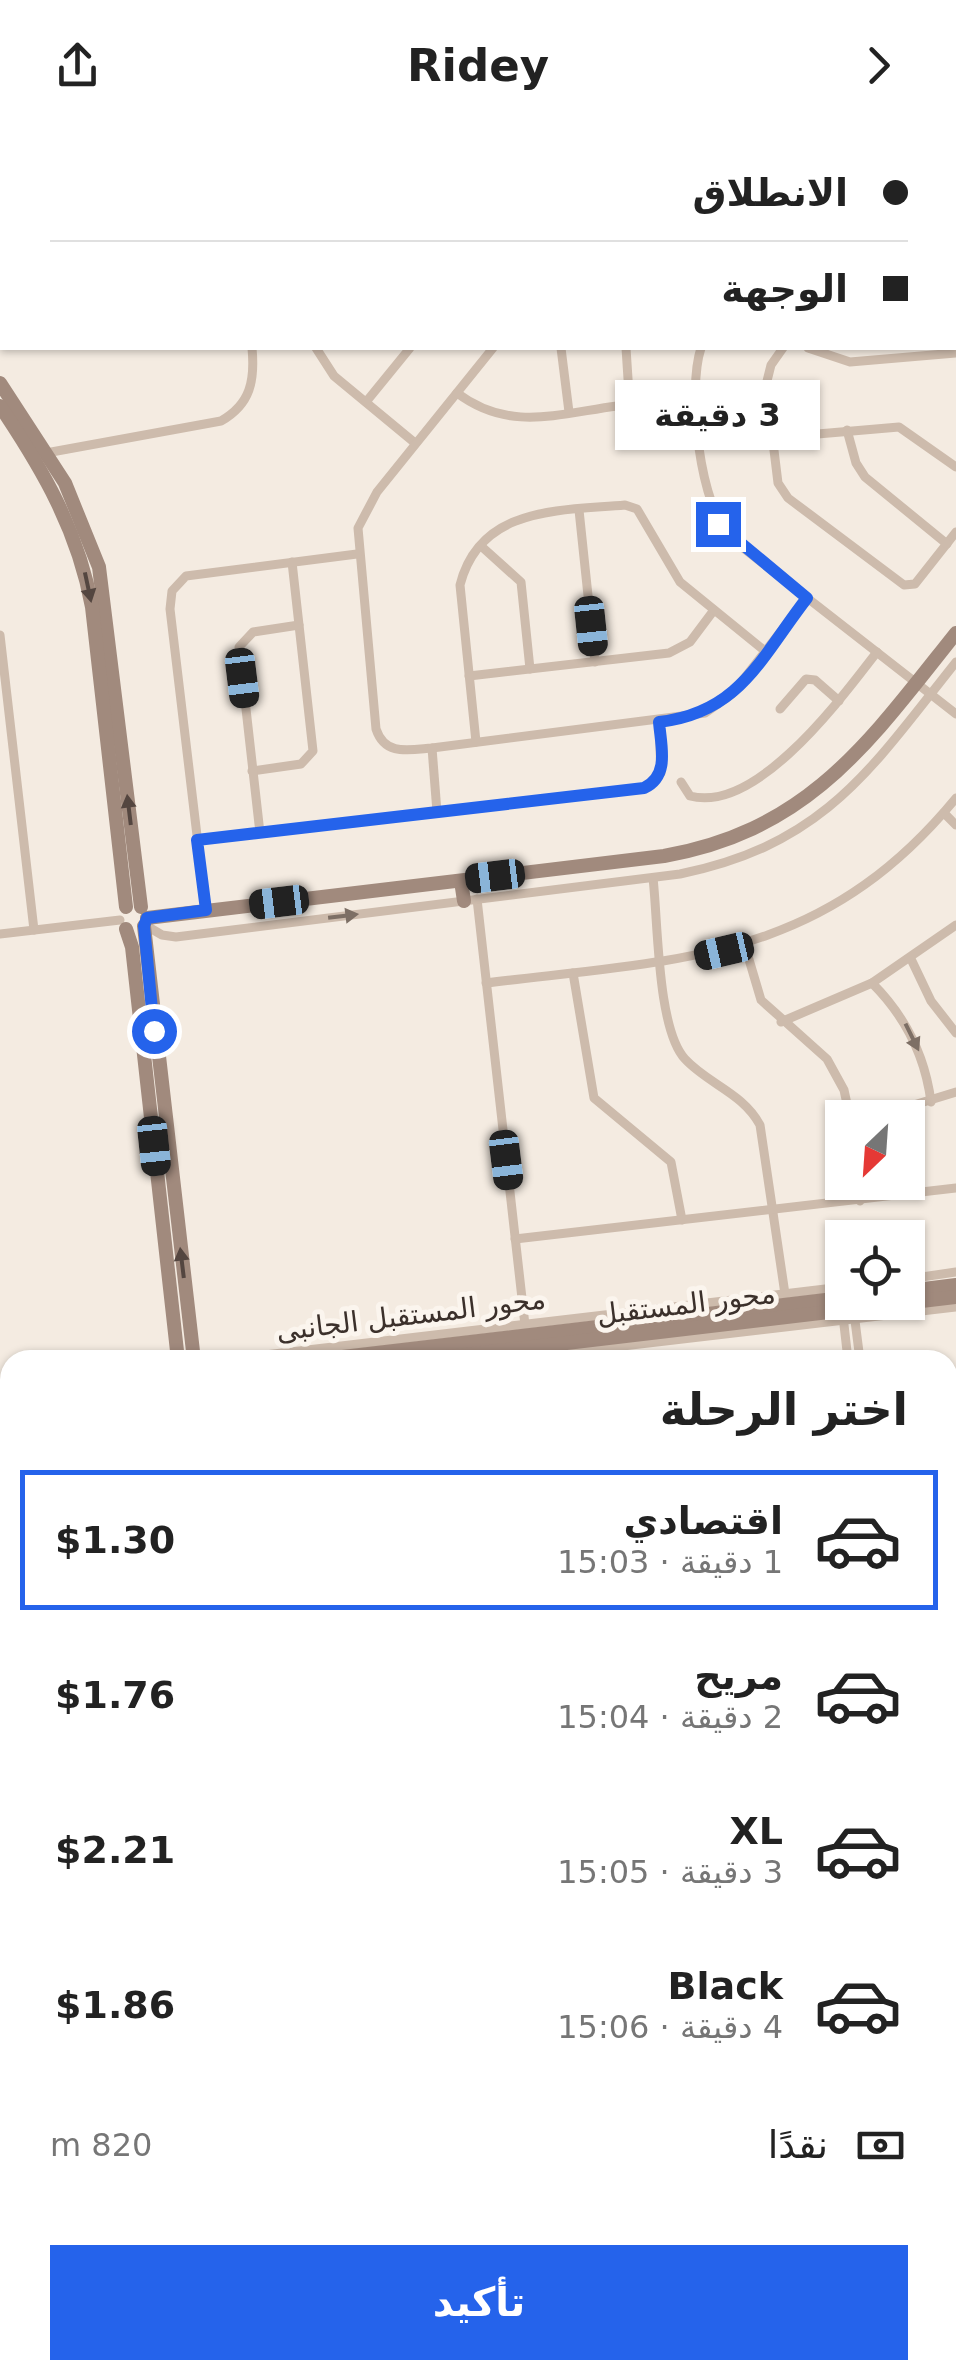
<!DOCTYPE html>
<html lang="ar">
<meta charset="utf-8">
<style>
body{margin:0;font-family:"DejaVu Sans",Cairo,sans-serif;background:#f2f2f2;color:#222;direction:rtl;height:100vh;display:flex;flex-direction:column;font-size:38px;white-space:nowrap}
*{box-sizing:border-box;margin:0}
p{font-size:32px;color:#767676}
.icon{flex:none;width:55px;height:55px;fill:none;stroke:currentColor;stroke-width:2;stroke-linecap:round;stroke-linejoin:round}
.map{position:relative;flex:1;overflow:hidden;direction:ltr}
.details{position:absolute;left:0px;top:1220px;width:958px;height:1030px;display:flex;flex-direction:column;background:#fff;border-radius:30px 30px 0 0;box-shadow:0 2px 8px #0004;direction:rtl}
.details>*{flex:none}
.hud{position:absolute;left:0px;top:0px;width:958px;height:220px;box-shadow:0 2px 8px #0004;direction:rtl;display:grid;align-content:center;height:220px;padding:0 50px;background:#fff}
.needle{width:65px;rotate:205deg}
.controls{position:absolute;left:825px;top:970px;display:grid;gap:20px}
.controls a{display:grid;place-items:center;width:100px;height:100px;border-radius:0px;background:#fff;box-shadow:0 2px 8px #0004;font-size:50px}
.end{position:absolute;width:45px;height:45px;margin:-22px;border:12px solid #2563eb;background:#fff;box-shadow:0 0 0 5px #fff}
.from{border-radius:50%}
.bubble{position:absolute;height:70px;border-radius:0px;background:#fff;box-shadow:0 2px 8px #0004;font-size:32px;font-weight:600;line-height:70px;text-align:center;direction:rtl}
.car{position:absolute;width:30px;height:60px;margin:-30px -15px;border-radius:12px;box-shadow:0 0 8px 2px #0007;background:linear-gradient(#222 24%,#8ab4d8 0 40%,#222 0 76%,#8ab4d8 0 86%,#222 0)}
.hud b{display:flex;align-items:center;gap:35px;height:95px;font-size:38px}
.hud b+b{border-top:2px solid #e0e0e0}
.hud i{width:25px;height:25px;background:#222}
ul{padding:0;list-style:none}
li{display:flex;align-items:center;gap:30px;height:140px;margin:0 20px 15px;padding:0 30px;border:5px solid transparent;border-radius:0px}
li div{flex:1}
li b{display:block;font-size:38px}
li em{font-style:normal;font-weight:600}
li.active{border-color:#2563eb}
li>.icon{width:90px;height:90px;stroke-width:1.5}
h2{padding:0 50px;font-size:45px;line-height:120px}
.pay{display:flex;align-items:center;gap:25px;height:110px;padding:0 50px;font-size:38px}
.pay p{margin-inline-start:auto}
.cta{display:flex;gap:20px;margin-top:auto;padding:20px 50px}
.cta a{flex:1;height:115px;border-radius:0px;background:#2563eb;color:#fff;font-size:40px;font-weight:600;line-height:115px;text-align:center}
header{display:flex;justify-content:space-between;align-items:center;height:130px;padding:0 50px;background:#fff;font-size:45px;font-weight:600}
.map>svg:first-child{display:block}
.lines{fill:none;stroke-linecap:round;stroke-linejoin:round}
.street{stroke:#cdbbac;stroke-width:9}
.secondary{stroke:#a18a7d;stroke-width:14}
.primary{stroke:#7d675c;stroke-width:15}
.oneway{fill:#544640}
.oneway2{fill:#7d6f65}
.route{stroke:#2563eb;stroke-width:12}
.labels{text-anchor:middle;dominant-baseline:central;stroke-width:10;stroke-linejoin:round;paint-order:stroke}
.street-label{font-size:28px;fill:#3b302b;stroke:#fbf5ee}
</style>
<header><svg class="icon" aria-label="forward" viewBox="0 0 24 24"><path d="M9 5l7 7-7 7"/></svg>Ridey<svg class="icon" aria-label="share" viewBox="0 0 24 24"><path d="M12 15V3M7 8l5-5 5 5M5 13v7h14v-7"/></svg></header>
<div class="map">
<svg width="956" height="2250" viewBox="0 0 956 2250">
<rect width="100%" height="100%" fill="#f4ebe1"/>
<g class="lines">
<!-- street -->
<g class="street">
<polyline points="229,0 229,2"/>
<polyline points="294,0 295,2"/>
<polyline points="357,0 358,2"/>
<polyline points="422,0 423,2"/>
<polyline points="487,0 488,2"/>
<polyline points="706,0 706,2"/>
<polyline points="774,0 774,2"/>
<polyline points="955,81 956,80"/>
<polyline points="955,155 956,155"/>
<polyline points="316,218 334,246 415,313"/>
<path d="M493,218l-116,144 -19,36 18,201c9,27 32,21 56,19l273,-35 27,-19 75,-96"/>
<polyline points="561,218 569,282"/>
<path d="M701,218c-14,42 -2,161 32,192l223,174"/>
<polyline points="783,218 771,235 766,255 778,353 788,368 904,455 915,454 956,402"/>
<polyline points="808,218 850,232 956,223"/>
<path d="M457,263c52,39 100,21 160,13l12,-12 -3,-46"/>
<polyline points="366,272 410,218"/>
<polyline points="847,300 856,333 865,347 947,414"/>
<polyline points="771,308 899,297 956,337"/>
<path d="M46,323l175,-32c30,-17 34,-41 31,-73"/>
<polyline points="579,380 595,532"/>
<polyline points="481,416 521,452 530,539"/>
<polyline points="0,505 34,800"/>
<polyline points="469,546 669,523 690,512 714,480"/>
<polyline points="780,579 806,549 815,550 839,571"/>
<path d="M476,612l-16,-157c20,-79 100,-74 165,-80l12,4 43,73 85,69"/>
<polyline points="432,618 437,682"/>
<polyline points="252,641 301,634 313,621 292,432"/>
<path d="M681,652l9,14c67,18 152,-99 187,-144"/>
<polyline points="944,683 956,695"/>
<polyline points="260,703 239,517 253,502 299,495"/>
<polyline points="197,710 644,658 661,643 659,592"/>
<path d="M653,748c5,42 4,151 32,181 23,25 58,34 75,66l25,169"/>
<polyline points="477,769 525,1195"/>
<polyline points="206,781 170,479 172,461 186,446 357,424"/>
<path d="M145,795l17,10 14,2 504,-63c145,-30 190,-104 276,-212"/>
<polyline points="0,804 120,790"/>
<polyline points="745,816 761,870 827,929 844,960 850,988"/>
<polyline points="911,829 931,871 956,903"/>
<polyline points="573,843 594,968 671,1032 682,1090"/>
<path d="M486,853c194,-24 335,-21 470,-185"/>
<path d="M872,853c33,33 53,72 59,119"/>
<polyline points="781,892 872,853 956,795"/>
<polyline points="849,980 904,978 956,962"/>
<polyline points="858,1052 860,1071"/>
<polyline points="515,1109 956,1058"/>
<polyline points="908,1149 956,1142"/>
<polyline points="854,1183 860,1230"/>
<polyline points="843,1186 848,1230"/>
<polyline points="223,1230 842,1157"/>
<polyline points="504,1230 956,1177"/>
<polyline points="0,1257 10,1256"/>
<polyline points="0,1289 10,1288"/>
<polyline points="956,1295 951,1321 956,1359"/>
<polyline points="0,1401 10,1400"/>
<polyline points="0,1502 10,1500"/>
<polyline points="948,1510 956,1509"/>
<polyline points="948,1522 956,1521"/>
<polyline points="948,1670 956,1669"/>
<polyline points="948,1682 956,1681"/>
<polyline points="0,1734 10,1732"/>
<polyline points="948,1774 956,1773"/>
<polyline points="948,1794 956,1868"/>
<polyline points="0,1812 10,1811"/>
<polyline points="948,1945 956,1944"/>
<polyline points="0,2034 10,2033"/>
<polyline points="0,2139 10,2138"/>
<polyline points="948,2204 956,2202"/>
<polyline points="162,2240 163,2250"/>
<polyline points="329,2240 330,2250"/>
<polyline points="705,2240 707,2250"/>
<polyline points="867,2240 870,2250"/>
<polyline points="540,2242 581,2240 671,2250"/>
<polyline points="774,2250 815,2240"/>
</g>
<!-- secondary -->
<g class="secondary">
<polyline points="0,253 65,353 99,437 141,777"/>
<path d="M0,276c43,64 78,124 92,201l34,300"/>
<polyline points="461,751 464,771"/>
<path d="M147,788l517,-62c146,-26 205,-114 292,-223"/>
<polyline points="144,796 194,1230"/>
<polyline points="126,799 132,817 178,1230"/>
<polyline points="908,1161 956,1155"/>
<polyline points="317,1230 842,1168"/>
<polyline points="422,1230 956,1167"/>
<polyline points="0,1266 10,1265"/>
<polyline points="0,1279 10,1278"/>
<polyline points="948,2044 956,2043"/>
<polyline points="948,2055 956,2054"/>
<polyline points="0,2194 10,2193"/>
<polyline points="0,2207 10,2205"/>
</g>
<!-- primary -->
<g class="primary">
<polyline points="948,2073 956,2072"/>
<polyline points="0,2224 10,2222"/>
</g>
</g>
<!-- one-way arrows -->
<defs><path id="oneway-solid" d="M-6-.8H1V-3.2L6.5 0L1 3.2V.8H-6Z" transform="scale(2.5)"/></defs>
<g class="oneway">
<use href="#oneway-solid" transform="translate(88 457) rotate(78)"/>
<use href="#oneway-solid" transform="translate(129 680) rotate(-97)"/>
<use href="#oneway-solid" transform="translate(182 1133) rotate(-97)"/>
</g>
<g class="oneway2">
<use href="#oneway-solid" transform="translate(343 786) rotate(-7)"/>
<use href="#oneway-solid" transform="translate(912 907) rotate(64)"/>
</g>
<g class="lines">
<!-- route -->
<path class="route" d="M154,901l-10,-105 3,-8 59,-8 -9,-70 447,-52c26,-12 17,-42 15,-66 81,-9 102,-65 148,-124l-89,-74"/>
</g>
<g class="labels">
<!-- street labels -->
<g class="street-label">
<text transform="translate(686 1174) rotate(-7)">محور المستقبل</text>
<text transform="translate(411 1185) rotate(-7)">محور المستقبل الجانبى</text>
</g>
</g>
</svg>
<div class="controls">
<a><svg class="needle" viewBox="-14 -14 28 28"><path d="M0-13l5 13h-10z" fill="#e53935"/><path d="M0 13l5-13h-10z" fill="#767676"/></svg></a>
<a><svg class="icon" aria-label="locate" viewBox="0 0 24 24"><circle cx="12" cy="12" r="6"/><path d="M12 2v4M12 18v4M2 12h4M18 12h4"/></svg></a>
</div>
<i class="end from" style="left:154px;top:901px"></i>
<i class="end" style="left:718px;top:394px"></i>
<div class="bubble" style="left:615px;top:250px;width:205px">3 دقيقة</div>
<i class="car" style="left:591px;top:496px;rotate:174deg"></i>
<i class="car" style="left:242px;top:548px;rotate:173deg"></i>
<i class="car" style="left:495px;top:746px;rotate:263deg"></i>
<i class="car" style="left:279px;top:772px;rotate:263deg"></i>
<i class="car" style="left:724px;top:821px;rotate:257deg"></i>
<i class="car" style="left:154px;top:1016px;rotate:174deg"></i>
<i class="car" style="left:506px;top:1030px;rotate:173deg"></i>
<div class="hud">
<b><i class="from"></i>الانطلاق</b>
<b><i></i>الوجهة</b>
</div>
<section class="details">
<h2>اختر الرحلة</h2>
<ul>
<li class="active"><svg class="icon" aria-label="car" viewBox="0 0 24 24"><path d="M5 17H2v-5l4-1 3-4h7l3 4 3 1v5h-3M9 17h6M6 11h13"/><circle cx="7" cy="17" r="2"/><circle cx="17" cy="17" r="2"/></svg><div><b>اقتصادي</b><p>1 دقيقة · 15:03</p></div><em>$1.30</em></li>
<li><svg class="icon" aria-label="car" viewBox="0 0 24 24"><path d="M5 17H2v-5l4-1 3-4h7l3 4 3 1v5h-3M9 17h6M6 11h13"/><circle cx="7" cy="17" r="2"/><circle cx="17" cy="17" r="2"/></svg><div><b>مريح</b><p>2 دقيقة · 15:04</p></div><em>$1.76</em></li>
<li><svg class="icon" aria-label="car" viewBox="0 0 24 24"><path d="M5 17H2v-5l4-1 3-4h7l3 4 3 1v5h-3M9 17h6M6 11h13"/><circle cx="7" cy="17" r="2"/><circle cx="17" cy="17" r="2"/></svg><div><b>XL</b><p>3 دقيقة · 15:05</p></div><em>$2.21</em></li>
<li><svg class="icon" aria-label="car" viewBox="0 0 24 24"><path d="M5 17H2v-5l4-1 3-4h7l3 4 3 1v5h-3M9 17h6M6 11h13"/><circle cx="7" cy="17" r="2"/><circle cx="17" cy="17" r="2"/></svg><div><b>Black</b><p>4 دقيقة · 15:06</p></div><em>$1.86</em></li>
</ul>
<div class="pay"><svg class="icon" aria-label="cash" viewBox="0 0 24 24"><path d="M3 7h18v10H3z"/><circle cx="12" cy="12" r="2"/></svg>نقدًا<p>820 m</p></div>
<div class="cta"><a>تأكيد</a></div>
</section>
</div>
